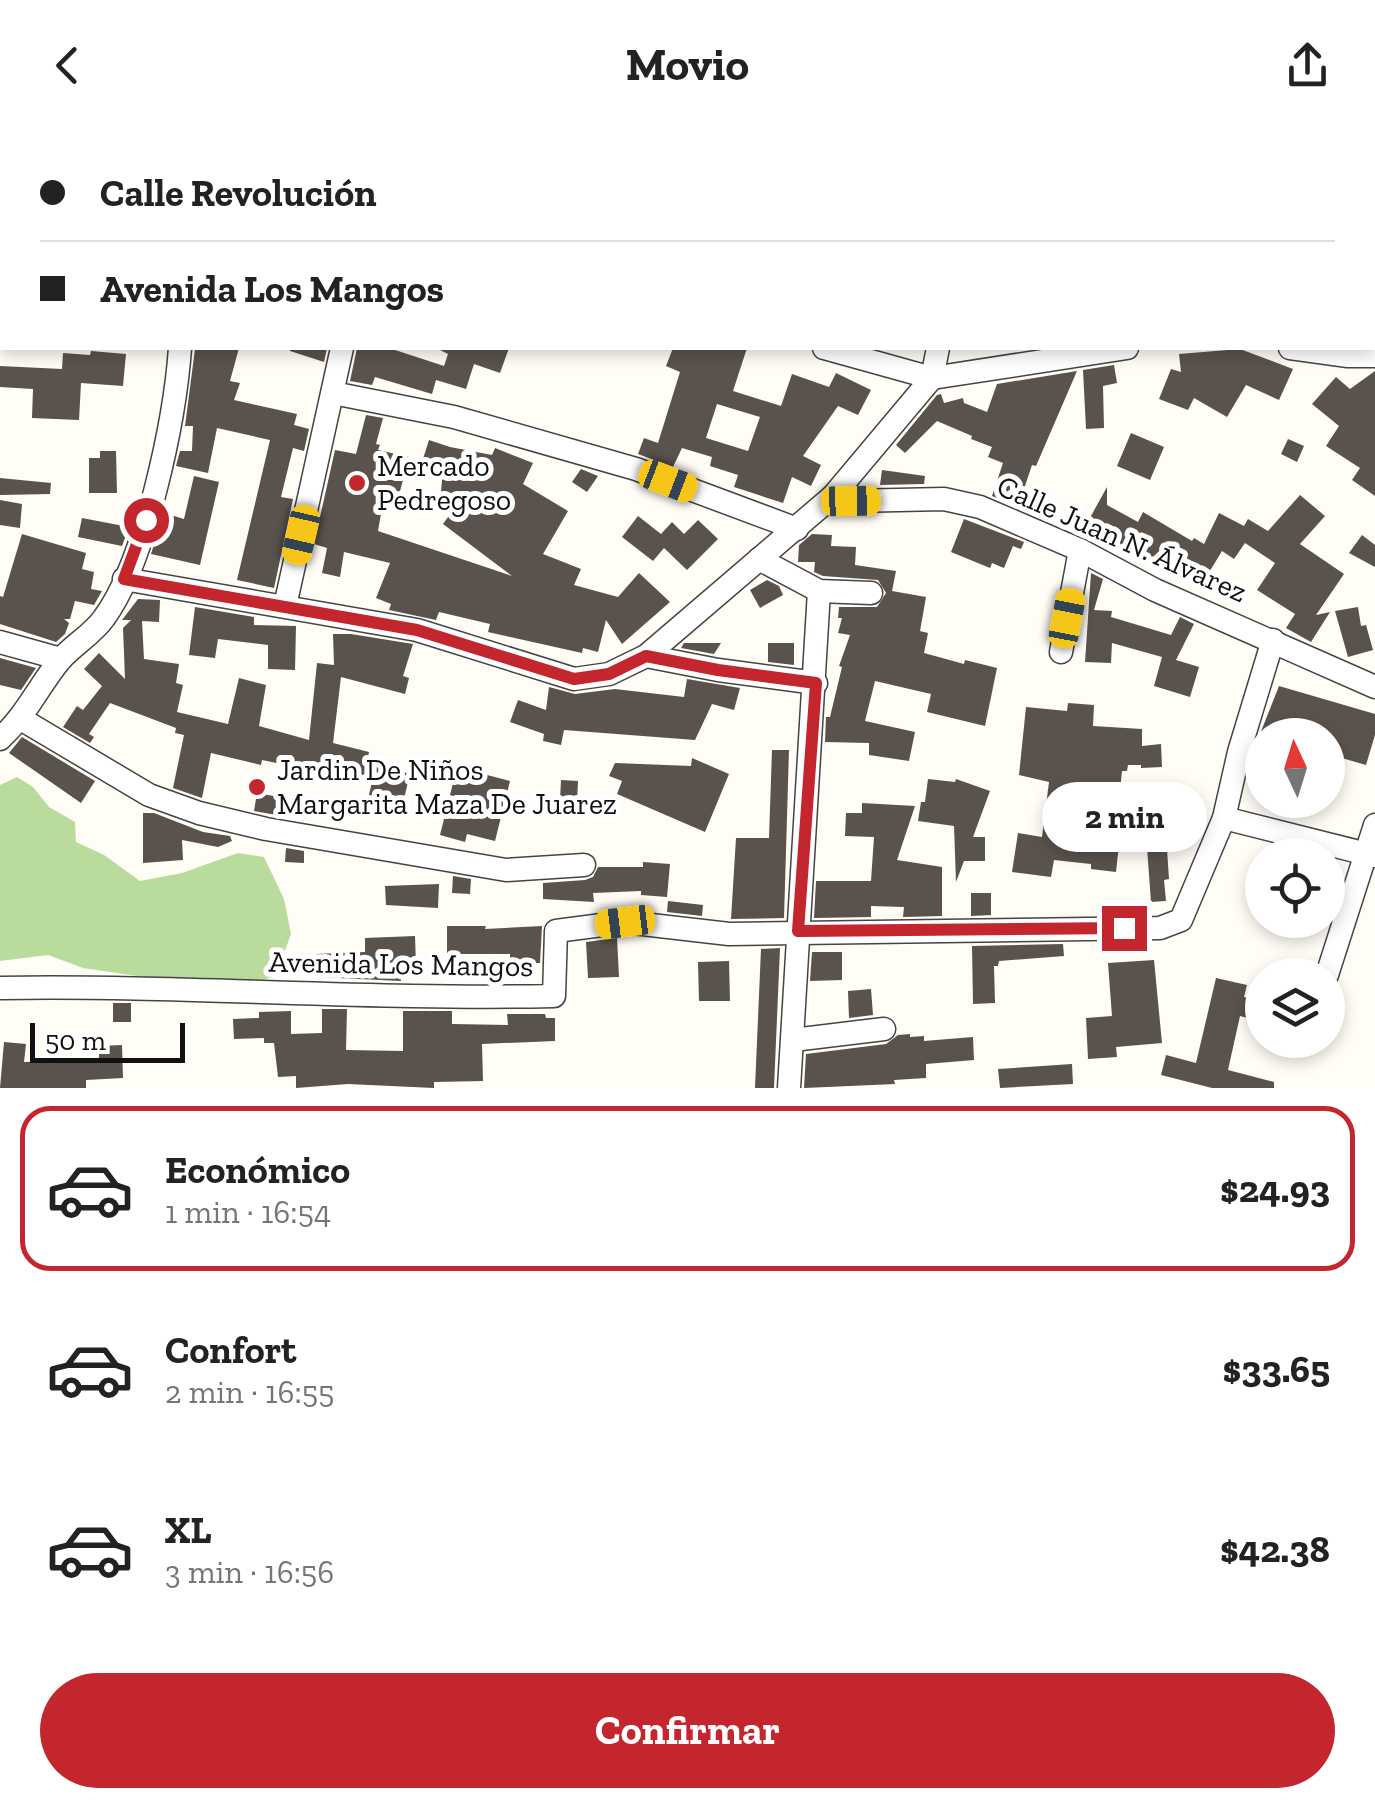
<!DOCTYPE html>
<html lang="es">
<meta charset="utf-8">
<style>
body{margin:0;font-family:"Zilla Slab",serif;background:#f2f2f2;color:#222;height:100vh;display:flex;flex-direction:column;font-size:38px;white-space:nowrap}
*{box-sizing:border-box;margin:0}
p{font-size:32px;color:#767676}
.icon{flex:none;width:55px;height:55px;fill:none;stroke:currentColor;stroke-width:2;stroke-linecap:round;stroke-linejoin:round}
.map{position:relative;height:958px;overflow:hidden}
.drawer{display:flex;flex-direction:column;background:#fff;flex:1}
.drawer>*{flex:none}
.guide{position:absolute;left:0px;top:0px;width:1375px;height:220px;box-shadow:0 5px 15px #0003;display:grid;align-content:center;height:220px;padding:0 40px;background:#fff}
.needle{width:65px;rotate:356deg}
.tools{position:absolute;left:1245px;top:588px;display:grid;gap:20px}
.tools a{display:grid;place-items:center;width:100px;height:100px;border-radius:50%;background:#fff;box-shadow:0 5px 15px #0003;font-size:50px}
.scale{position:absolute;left:30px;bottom:25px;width:155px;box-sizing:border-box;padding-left:10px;border:5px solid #111;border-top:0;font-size:28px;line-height:35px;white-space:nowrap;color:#111;-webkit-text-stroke:8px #fff;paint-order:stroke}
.end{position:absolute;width:45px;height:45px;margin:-22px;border:12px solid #c4262e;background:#fff;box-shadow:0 0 0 5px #fff}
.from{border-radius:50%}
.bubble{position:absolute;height:70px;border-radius:35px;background:#fff;box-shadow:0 5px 15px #0003;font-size:32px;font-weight:700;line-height:70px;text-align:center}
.car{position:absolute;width:30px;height:60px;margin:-30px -15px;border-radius:12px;box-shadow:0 0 8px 2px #0007;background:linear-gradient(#f5c518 24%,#345 0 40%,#f5c518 0 76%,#345 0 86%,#f5c518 0)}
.guide b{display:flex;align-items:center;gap:35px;height:95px;font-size:38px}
.guide b+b{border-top:2px solid #e0e0e0}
.guide i{width:25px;height:25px;background:#222}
ul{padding:18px 0 0;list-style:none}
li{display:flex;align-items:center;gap:30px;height:165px;margin:0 20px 15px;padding:0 20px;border:5px solid transparent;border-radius:30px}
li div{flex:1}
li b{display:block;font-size:38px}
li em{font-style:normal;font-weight:700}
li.active{border-color:#c4262e}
li>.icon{width:90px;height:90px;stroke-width:1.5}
.primary-button{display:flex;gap:20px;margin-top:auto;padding:20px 40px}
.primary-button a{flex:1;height:115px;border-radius:60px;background:#c4262e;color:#fff;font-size:40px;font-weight:700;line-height:115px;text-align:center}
header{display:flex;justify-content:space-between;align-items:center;height:130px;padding:0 40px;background:#fff;font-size:45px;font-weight:700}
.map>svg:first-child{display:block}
.forest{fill:#b9dc9c}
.building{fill:#5a524d;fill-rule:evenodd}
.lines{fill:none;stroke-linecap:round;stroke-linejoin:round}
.minor-casing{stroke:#444;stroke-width:25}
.minor{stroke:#fff;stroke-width:22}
.route{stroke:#c4262e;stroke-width:12}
.poi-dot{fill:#c4262e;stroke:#fff;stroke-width:4}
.labels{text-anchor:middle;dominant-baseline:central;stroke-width:10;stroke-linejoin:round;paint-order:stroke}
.poi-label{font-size:30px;fill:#111;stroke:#fff;text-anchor:start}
.street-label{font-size:30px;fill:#111;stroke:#fff}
</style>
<header><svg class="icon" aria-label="back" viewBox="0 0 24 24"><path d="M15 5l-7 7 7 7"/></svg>Movio<svg class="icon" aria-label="share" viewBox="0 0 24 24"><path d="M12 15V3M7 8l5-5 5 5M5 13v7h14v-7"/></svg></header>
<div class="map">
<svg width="1375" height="958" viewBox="0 0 1375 958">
<rect width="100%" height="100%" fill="#fffdf5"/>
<!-- forest -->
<polygon class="forest" points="17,647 33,657 49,677 75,692 76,712 104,725 140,751 182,743 238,723 264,727 284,769 291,804 276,845 254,854 191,854 83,838 48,825 0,831 0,655"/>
<!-- building -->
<g class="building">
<polygon points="290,218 327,218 324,232 290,221"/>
<polygon points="357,218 389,218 444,236 448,224 436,218 509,218 500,243 474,234 466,259 436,250 432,264 375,247 372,255 350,251"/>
<path d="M673,218h74l-14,43 48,15 11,-32 37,13 7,-14 35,17 -13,25 -20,-9 -35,50 18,9 -10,21 -19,-9 -9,26 -49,-16 4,-12 -28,-9 2,-9 -30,-9 -9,19 -35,-13 6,-16 14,5 22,-71 -14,-6zM717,274l43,13 -12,34 -42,-13z"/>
<polygon points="195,219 239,218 230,251 240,253 234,270 297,284 294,295 309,299 304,321 293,318 281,367 293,369 274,458 237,450 270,310 217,298 208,343 176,336 180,321 192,321 193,296 185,296"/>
<polygon points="1240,219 1293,239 1279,270 1246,255 1227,287 1194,268 1188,280 1159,269 1171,239 1181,242 1179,224"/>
<polygon points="91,221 126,224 123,256 81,253 79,290 32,288 33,259 0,257 0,236 62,239 63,223 90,225"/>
<polygon points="1114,235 1117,253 1103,256 1104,298 1086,299 1083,240"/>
<polygon points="1077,241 1036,336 1032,335 1018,377 992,366 1003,333 988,327 992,317 971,309 972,306 937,291 905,323 896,315 937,265 941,264 944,273 963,268 964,273 987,282 997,254"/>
<polygon points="1375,241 1375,366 1352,350 1360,338 1326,316 1339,296 1312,274 1336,247 1350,259"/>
<polygon points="366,285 383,288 376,314 380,315 378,320 409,327 399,365 385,361 378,401 512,446 443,394 464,365 441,362 443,339 422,332 429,310 450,317 492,325 495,318 533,333 523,354 568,381 543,424 581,439 574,455 618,467 639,443 670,472 622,514 606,490 598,522 583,518 582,523 488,502 490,494 439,482 436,490 389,480 391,474 376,468 390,433 344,422 340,447 322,443 327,418 314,414 335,320 356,324"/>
<polygon points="1131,303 1164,317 1150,350 1117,336"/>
<polygon points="1288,309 1304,316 1297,332 1281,324"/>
<polygon points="100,321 116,321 117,363 89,363 89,328 100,328"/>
<polygon points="581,339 598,346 587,362 572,352"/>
<polygon points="882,340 925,346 924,354 880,355"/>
<polygon points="194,346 219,352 200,435 151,424 164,383 184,389"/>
<polygon points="0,348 51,353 50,364 0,365"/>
<polygon points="1107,357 1107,375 1138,392 1143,382 1192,411 1194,408 1204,414 1219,383 1244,396 1248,389 1268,401 1300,365 1325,386 1300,414 1344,444 1316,485 1330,482 1311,512 1286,498 1295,484 1257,460 1275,433 1245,413 1234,429 1222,421 1205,449 1170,431 1166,438 1145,427 1143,431 1112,416 1111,420 1081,404"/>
<polygon points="0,370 22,374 20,398 0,395"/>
<polygon points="638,386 661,404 672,392 684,404 698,390 718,409 687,440 664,418 653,431 622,407"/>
<polygon points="82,388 129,397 122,416 78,407"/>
<polygon points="964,389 1024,412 1021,419 1013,416 1004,438 992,433 990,438 951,422"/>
<polygon points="22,404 86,423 82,439 94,442 91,459 102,461 94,475 75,471 70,489 64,489 69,493 65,504 56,512 0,494 0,466 3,467"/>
<polygon points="812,404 832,405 831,416 856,417 855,435 896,441 892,461 926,467 920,501 928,503 924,523 964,534 965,530 997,538 985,596 927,582 931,564 875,551 865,591 915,602 909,631 869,625 869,613 825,612 826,587 830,587 842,537 839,536 850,505 838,503 842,488 838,488 839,477 877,477 886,463 878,450 823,446 814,442 815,432 798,432 799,415"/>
<polygon points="1362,405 1375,415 1375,437 1349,423"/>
<polygon points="1091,443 1103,449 1094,480 1112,481 1111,487 1171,505 1180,487 1194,494 1176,530 1199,537 1190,567 1154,556 1162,527 1112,513 1111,533 1085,532"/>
<polygon points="767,450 779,456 783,465 760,478 750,460"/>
<polygon points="138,469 160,470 159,492 142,491 144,529 179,534 176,553 183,555 177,582 228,594 239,548 266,555 259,596 309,610 317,533 334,535 333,504 351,504 413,514 403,546 409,548 405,564 341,547 333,613 369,622 367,632 410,644 401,681 367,673 372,652 292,632 291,636 262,630 261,635 211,623 202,668 173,658 184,605 175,603 176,598 110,573 89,604 94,607 90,613 63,597 77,576 83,580 102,556 84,539 99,523 125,549 123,498 131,490 122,490"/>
<polygon points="195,477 254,487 254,495 296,496 295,540 268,539 268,515 218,509 215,528 189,525"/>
<polygon points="1358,477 1361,496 1366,495 1373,520 1348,527 1335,481"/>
<polygon points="684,513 721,513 714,524 681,518"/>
<polygon points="768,513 794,513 794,535 768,532"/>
<polygon points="0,528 36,538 21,560 0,555"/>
<polygon points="687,549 740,558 734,580 712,574 695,610 564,600 561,615 543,611 544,604 510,592 518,570 546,580 549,557 575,564 615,559 684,567"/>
<polygon points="1279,556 1375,584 1375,605 1366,635 1328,624 1328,605 1260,604"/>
<polygon points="1068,573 1094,575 1093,596 1142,599 1142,616 1161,614 1162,637 1141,638 1141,635 1128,635 1127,641 1122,641 1119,669 1100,667 1101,657 1068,654 1061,708 1119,714 1116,742 1091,739 1091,734 1054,730 1051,747 1012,742 1018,703 1042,707 1049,652 1019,645 1026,577 1067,581"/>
<polygon points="22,607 95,651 81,673 9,623"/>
<polygon points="772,620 789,620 784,788 731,789 736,708 769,708"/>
<polygon points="692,628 729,644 705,702 617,664 622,651 609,646 615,633 691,636"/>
<polygon points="472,641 510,651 495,711 467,704 465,712 440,705 454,649 469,653"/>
<polygon points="928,649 955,652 956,649 990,661 973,707 985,707 985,731 964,731 956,752 954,696 918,691 921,672 925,672"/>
<polygon points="561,650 578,651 577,671 560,670"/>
<polygon points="257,663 296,670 293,688 254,681"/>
<polygon points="862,673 915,676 897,730 942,737 942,786 903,787 904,777 871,776 871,787 814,788 816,751 871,751 874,707 845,706 846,683 862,683"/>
<polygon points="143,683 154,683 203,702 230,706 232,711 218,717 182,710 183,730 143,733"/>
<polygon points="1165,689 1169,749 1164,750 1166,771 1151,772 1145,690"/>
<polygon points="286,718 304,721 304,733 285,732"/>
<polygon points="643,732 670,734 667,767 641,765 641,761 593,763 594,772 543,769 543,753 585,750 593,747 598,737 643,737"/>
<polygon points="453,746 471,749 470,764 452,763"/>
<polygon points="439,754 438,778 386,775 385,756"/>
<polygon points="971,763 991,763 991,785 971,786"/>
<polygon points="668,771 703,775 702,786 667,782"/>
<polygon points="447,796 486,796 485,799 542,796 540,833 510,833 510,824 447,824"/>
<polygon points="415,806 416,836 400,836 401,851 317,847 316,824 365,822 365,808"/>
<polygon points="617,808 619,847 588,848 586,812"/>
<polygon points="1063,814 1064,826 999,831 998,836 994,836 995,873 973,874 972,816"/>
<polygon points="780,818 774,958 755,958 761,819"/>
<polygon points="812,822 842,822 842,850 810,851"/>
<polygon points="1154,830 1162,913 1116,917 1117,927 1088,929 1086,888 1112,886 1108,833"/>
<polygon points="729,831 730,871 699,871 698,832"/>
<polygon points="1216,848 1247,855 1244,867 1262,872 1262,892 1240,886 1228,940 1274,952 1274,958 1212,958 1161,945 1166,925 1196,933"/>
<polygon points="871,859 873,885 849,888 848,861"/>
<rect x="113" y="873" width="18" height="19"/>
<polygon points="322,879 347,879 346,920 403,921 403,881 452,881 452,894 508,895 507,884 545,884 546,888 555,888 555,911 482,914 483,951 434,952 434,958 348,954 296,958 296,946 278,947 274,913 264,913 264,908 234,909 233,889 259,888 259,882 291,881 291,904 322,903"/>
<polygon points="910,904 910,907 924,906 924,911 973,907 974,930 926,934 926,948 894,950 895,954 804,958 806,924 886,914 898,905"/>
<polygon points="4,912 26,914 24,932 99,930 99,916 122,915 123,948 86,950 86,958 0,958"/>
<polygon points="1072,934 1073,954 1000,958 998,939"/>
</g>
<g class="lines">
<!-- minor casing -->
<g class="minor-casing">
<g id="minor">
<polyline points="180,0 180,2"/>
<polyline points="693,0 697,2"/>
<polyline points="1010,0 1014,2"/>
<polyline points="1366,0 1375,3"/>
<polyline points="528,2 530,0"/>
<polyline points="983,2 983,0"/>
<polyline points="1293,2 1293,0"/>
<polyline points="824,218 932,248 1127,218"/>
<polyline points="1290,218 1348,226 1375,226"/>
<polyline points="333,263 454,287 636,339 797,399"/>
<polyline points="833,366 851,371 944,369 980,377 1080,420 1155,460 1375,557"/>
<polyline points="759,429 819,461 871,463"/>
<polyline points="124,449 417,500 574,549 609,544 646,526 833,366 932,248 938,218"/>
<polyline points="285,476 342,218"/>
<polyline points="0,512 61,529"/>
<polyline points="1061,522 1080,420"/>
<polyline points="646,526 718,540 816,553"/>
<polyline points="21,589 149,665 199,683 266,699 506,740 584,735"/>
<path d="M0,609c27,-25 38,-52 60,-79 13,-15 33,-26 44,-42 42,-57 71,-199 76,-270"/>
<polyline points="1224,688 1375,726"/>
<polyline points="1327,845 1375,695"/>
<path d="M0,858c185,-3 369,12 554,8l2,-65 69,-9 104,12 431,-6 21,-8 43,-102 15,-66 34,-112"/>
<polyline points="793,910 884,899"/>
<polyline points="789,958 819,461"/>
</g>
</g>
<!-- minor -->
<use href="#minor" class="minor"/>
</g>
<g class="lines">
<!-- route -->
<polyline class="route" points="146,390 124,449 417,500 574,549 609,544 646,526 718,540 816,553 798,801 1124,798"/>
</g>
<!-- markers -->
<g class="poi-dot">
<circle cx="357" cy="353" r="10"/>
<circle cx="257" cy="657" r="10"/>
</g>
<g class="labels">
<!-- poi labels -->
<g class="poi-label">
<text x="377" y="336">Mercado<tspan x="377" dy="34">Pedregoso</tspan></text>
<text x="277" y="640">Jardin De Niños<tspan x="277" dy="34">Margarita Maza De Juarez</tspan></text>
</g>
<!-- street labels -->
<g class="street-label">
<text transform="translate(1122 409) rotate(24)">Calle Juan N. Álvarez</text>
<text transform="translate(401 834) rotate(1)">Avenida Los Mangos</text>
</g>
</g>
</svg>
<div class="tools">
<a><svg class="needle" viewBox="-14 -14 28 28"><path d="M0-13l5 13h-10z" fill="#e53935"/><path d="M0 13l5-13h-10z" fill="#767676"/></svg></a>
<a><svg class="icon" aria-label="locate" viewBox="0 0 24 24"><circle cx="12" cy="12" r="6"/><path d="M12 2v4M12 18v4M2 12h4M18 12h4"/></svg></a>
<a><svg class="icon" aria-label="layers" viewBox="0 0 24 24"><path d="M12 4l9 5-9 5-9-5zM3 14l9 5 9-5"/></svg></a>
</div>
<div class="scale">50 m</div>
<i class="end from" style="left:146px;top:390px"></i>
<i class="end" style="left:1124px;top:798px"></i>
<div class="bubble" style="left:1042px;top:652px;width:165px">2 min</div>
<i class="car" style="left:668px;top:351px;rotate:111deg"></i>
<i class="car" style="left:851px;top:371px;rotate:89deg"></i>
<i class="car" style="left:301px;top:405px;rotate:193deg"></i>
<i class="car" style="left:1067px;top:488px;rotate:11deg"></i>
<i class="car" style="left:625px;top:792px;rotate:263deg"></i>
<div class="guide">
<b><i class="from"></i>Calle Revolución</b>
<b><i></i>Avenida Los Mangos</b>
</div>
</div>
<section class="drawer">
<ul>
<li class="active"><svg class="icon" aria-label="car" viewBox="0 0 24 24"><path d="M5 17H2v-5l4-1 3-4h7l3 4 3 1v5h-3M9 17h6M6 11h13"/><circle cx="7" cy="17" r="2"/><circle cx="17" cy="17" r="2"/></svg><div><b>Económico</b><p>1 min · 16:54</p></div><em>$24.93</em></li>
<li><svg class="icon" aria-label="car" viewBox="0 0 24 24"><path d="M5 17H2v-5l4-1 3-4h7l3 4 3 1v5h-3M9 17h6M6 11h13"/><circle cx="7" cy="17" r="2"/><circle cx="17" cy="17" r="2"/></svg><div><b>Confort</b><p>2 min · 16:55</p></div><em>$33.65</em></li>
<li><svg class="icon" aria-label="car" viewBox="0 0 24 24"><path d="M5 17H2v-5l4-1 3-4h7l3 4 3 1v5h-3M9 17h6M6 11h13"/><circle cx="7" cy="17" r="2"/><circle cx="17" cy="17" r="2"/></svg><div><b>XL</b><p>3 min · 16:56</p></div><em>$42.38</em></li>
</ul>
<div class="primary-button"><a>Confirmar</a></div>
</section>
